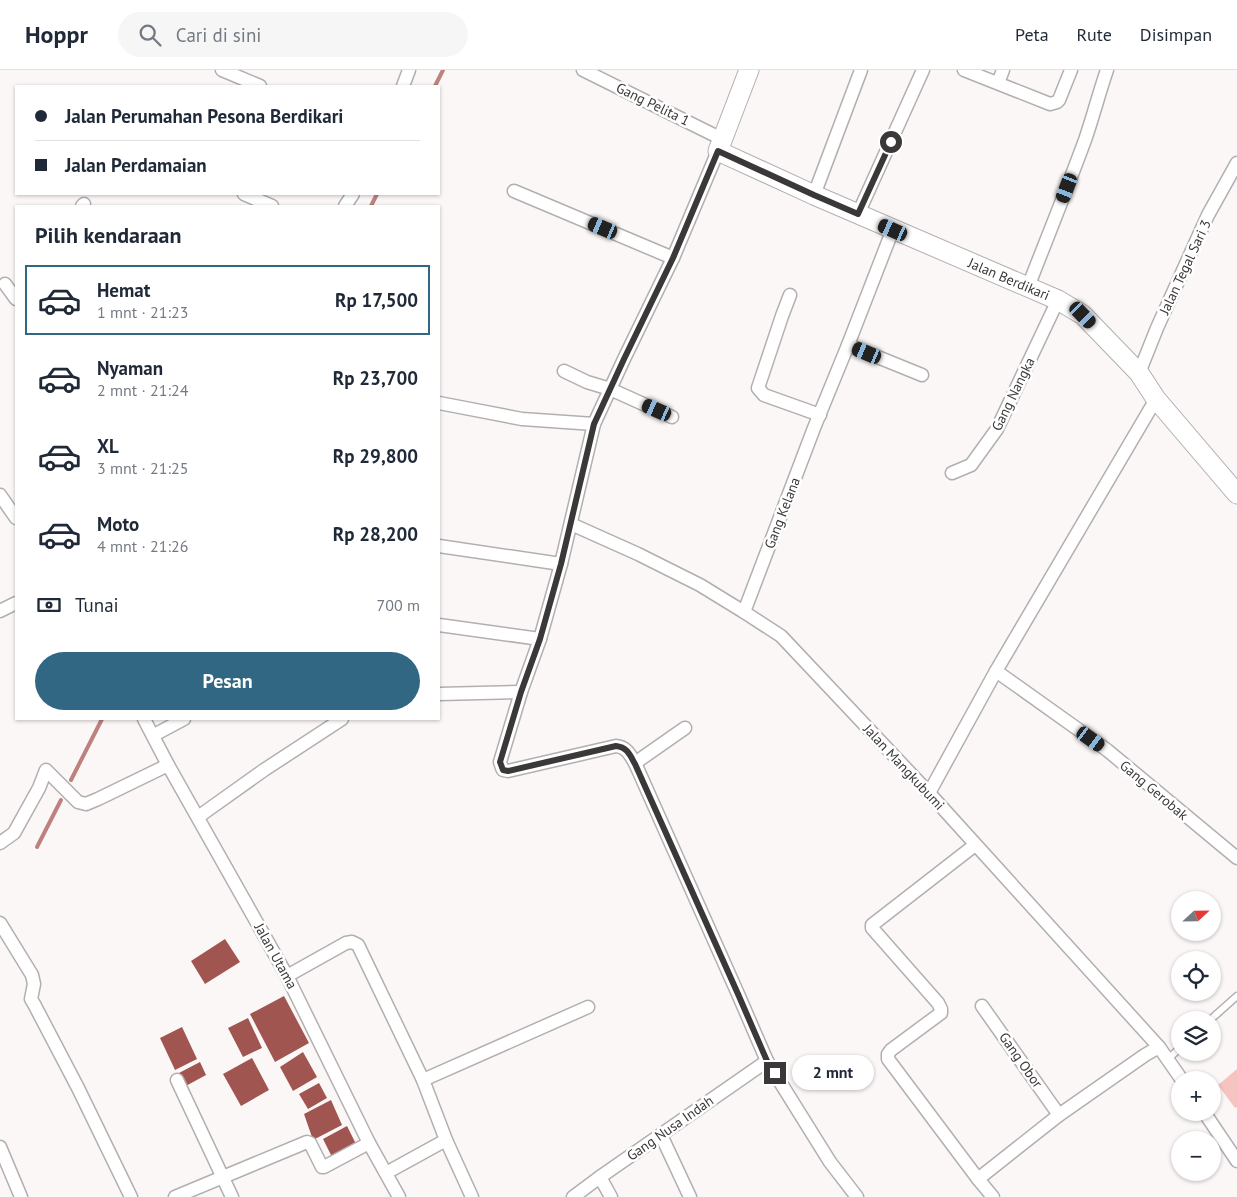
<!DOCTYPE html>
<html lang="id">
<meta charset="utf-8">
<style>
body{margin:0;font-family:"PT Sans",sans-serif;background:#f6f6f7;color:#1f2937;height:100vh;display:flex;flex-direction:column;font-size:19px;white-space:nowrap}
*{box-sizing:border-box;margin:0}
p{font-size:16px;color:#747a83}
.icon{flex:none;width:28px;height:28px;fill:none;stroke:currentColor;stroke-width:2;stroke-linecap:round;stroke-linejoin:round}
.map{position:relative;flex:1;overflow:hidden}
.sheet{position:absolute;left:15px;top:135px;width:425px;height:515px;display:flex;flex-direction:column;background:#fff;border-radius:0px;box-shadow:0 1px 4px #0004}
.sheet>*{flex:none}
.guide{position:absolute;left:15px;top:15px;width:425px;height:110px;border-radius:0px;box-shadow:0 1px 4px #0004;display:grid;align-content:center;height:110px;padding:0 20px;background:#fff}
.needle{width:32px;rotate:68deg}
.tools{position:absolute;left:1171px;top:821px;display:grid;gap:10px}
.tools a{display:grid;place-items:center;width:50px;height:50px;border-radius:50%;background:#fff;box-shadow:0 1px 4px #0004;font-size:25px}
.end{position:absolute;width:22px;height:22px;margin:-11px;border:6px solid #3a3838;background:#fff;box-shadow:0 0 0 2px #fff}
.from{border-radius:50%}
.bubble{position:absolute;height:35px;border-radius:18px;background:#fff;box-shadow:0 1px 4px #0004;font-size:16px;font-weight:700;line-height:35px;text-align:center}
.car{position:absolute;width:15px;height:30px;margin:-15px -8px;border-radius:6px;box-shadow:0 0 4px 1px #0007;background:linear-gradient(#222 24%,#8ab4d8 0 40%,#222 0 76%,#8ab4d8 0 86%,#222 0)}
.guide b{display:flex;align-items:center;gap:18px;height:48px;font-size:19px}
.guide b+b{border-top:1px solid #e0e1e3}
.guide i{width:12px;height:12px;background:#1f2937}
ul{padding:0;list-style:none}
li{display:flex;align-items:center;gap:15px;height:70px;margin:0 10px 8px;padding:0 10px;border:2px solid transparent;border-radius:0px}
li div{flex:1}
li b{display:block;font-size:19px}
li em{font-style:normal;font-weight:700}
li.current{border-color:#326783}
li>.icon{width:45px;height:45px;stroke-width:1.5}
h2{padding:0 20px;font-size:22px;line-height:60px}
.pay{display:flex;align-items:center;gap:12px;height:55px;padding:0 20px;font-size:19px}
.pay p{margin-inline-start:auto}
.action{display:flex;gap:10px;margin-top:auto;padding:10px 20px}
.action a{flex:1;height:58px;border-radius:30px;background:#326783;color:#fff;font-size:20px;font-weight:700;line-height:58px;text-align:center}
header{display:flex;align-items:center;gap:30px;box-sizing:border-box;height:70px;padding:0 25px;background:#fff;border-bottom:1px solid #e0e1e3}
header strong{font-size:24px}
nav{display:flex;gap:28px;margin-inline-start:auto;font-size:18px}
.search{width:350px;height:45px;background:#f6f6f7;display:flex;align-items:center;gap:12px;box-sizing:border-box;padding:0 18px;border-radius:28px;color:#747a83;font-size:19px}
.map>svg:first-child{display:block}
.green{fill:#f5c4c0}
.lines{fill:none;stroke-linecap:round;stroke-linejoin:round}
.stream{stroke:#bd827e;stroke-width:4}
.building{fill:#a05551}
.lane-casing{stroke:#b4afaf;stroke-width:9}
.street-casing{stroke:#b4afaf;stroke-width:15}
.secondary-casing{stroke:#b4afaf;stroke-width:21}
.lane{stroke:#fff;stroke-width:6}
.street{stroke:#fff;stroke-width:12}
.secondary{stroke:#fff;stroke-width:19}
.route{stroke:#3a3838;stroke-width:6}
.labels{text-anchor:middle;dominant-baseline:central;stroke-width:5;stroke-linejoin:round;paint-order:stroke}
.street-label{font-size:14px;fill:#3a3838;stroke:#fff}
</style>
<header>
<strong>Hoppr</strong>
<div class="search"><svg class="icon" aria-label="search" viewBox="0 0 24 24"><circle cx="10" cy="10" r="6"/><path d="M15 15l6 6"/></svg>Cari di sini</div>
<nav><a>Peta</a><a>Rute</a><a>Disimpan</a></nav>
</header>
<div class="map">
<svg width="1237" height="1127" viewBox="0 0 1237 1127">
<rect width="100%" height="100%" fill="#fcf7f7"/>
<!-- green -->
<polygon class="green" points="1237,999 1237,1037 1235,1038 1218,1015"/>
<g class="lines">
<!-- stream -->
<g class="stream">
<polyline points="435,16 443,0"/>
<polyline points="371,136 377,124"/>
<polyline points="71,710 102,649"/>
<polyline points="37,777 61,730"/>
</g>
</g>
<!-- building -->
<g class="building">
<polygon points="225,869 240,892 205,914 191,891"/>
<polygon points="284,926 309,973 275,992 250,944"/>
<polygon points="248,948 262,978 243,987 228,958"/>
<polygon points="182,957 197,989 175,1000 160,968"/>
<polygon points="303,982 317,1007 293,1021 280,997"/>
<polygon points="252,988 269,1020 241,1036 223,1004"/>
<polygon points="200,992 206,1005 184,1017 177,1004"/>
<polygon points="319,1013 327,1028 308,1039 299,1024"/>
<polygon points="331,1030 342,1055 313,1070 304,1044"/>
<polygon points="347,1056 356,1074 332,1087 323,1069"/>
</g>
<g class="lines">
<!-- lane casing -->
<g class="lane-casing">
<g id="lane">
<polyline points="1210,950 1237,926"/>
<polyline points="1168,989 1180,978"/>
</g>
</g>
<!-- street casing -->
<g class="street-casing">
<g id="street">
<polyline points="222,0 260,16"/>
<polyline points="583,0 722,69"/>
<polyline points="964,0 1050,34 1057,32 1059,30 1071,0"/>
<polyline points="998,13 1003,0"/>
<polyline points="403,16 409,0"/>
<path d="M718,81l-45,107 -49,101 -30,65 -33,140 -21,75 -19,53 -21,70 2,6 1,2 5,1 108,-25c11,1 14,9 19,17l103,231 29,67 63,101 27,35"/>
<polyline points="514,121 673,188"/>
<polyline points="244,124 272,136"/>
<polyline points="814,125 861,0"/>
<polyline points="82,136 84,134"/>
<polyline points="345,136 353,124"/>
<polyline points="858,144 923,0"/>
<polyline points="5,214 16,229"/>
<path d="M1028,217c19,-49 39,-98 57,-147 8,-23 14,-47 22,-70"/>
<polyline points="790,225 782,246 758,318 764,325 820,345"/>
<polyline points="848,275 922,305"/>
<polyline points="564,301 587,312 610,319 672,347"/>
<polyline points="1139,303 1157,258 1208,145 1237,93"/>
<polyline points="439,333 522,349 594,354"/>
<polyline points="952,403 971,395 997,359 1058,230"/>
<polyline points="0,425 16,448"/>
<polyline points="571,454 638,484 700,515 744,542 781,566 929,723 1159,977 1182,1010"/>
<polyline points="439,476 561,494"/>
<polyline points="0,541 16,533"/>
<polyline points="744,542 814,358 848,275 893,159"/>
<polyline points="439,555 540,569"/>
<polyline points="996,601 1107,680 1237,788"/>
<polyline points="439,624 521,622"/>
<polyline points="144,649 168,695 287,906 369,1073 399,1127"/>
<polyline points="154,665 184,649"/>
<polyline points="635,693 685,658"/>
<polyline points="929,723 996,601 1156,329"/>
<polyline points="198,747 264,700 342,649"/>
<polyline points="0,773 14,763 39,718 46,700 78,732 86,734 98,729 168,695"/>
<polyline points="975,775 872,855 872,858 938,933 941,939 941,943 891,980 888,984 888,989 978,1109 993,1127"/>
<polyline points="0,853 32,905 34,914 31,929 34,934 78,1018 131,1127"/>
<polyline points="287,906 346,873 352,872 358,875 423,1010 446,1070 472,1127"/>
<polyline points="982,936 1059,1045"/>
<polyline points="177,1010 232,1127"/>
<polyline points="423,1010 588,937"/>
<polyline points="1204,1042 1237,1091"/>
<polyline points="661,1065 690,1127"/>
<polyline points="0,1077 21,1127"/>
<polyline points="386,1103 446,1070"/>
<polyline points="600,1107 611,1127"/>
<polyline points="978,1109 1059,1045 1145,985 1159,977"/>
<polyline points="175,1127 307,1072 310,1073 322,1097 324,1097 369,1073"/>
<polyline points="573,1127 600,1107 767,991"/>
</g>
</g>
<!-- secondary casing -->
<g class="secondary-casing">
<polyline id="secondary" points="749,0 718,81 814,125 1058,230 1083,245 1139,303 1156,329 1237,424"/>
</g>
<!-- lane -->
<use href="#lane" class="lane"/>
<!-- street -->
<use href="#street" class="street"/>
<!-- secondary -->
<use href="#secondary" class="secondary"/>
</g>
<g class="lines">
<!-- route -->
<path class="route" d="M775,1003l-8,-12 -29,-67 -103,-230c-5,-9 -8,-17 -19,-18l-108,25 -5,-1 -3,-8 21,-70 19,-53 21,-75 33,-140 30,-65 49,-101 45,-107 96,44 44,19 33,-72"/>
</g>
<g class="labels">
<!-- street labels -->
<g class="street-label">
<text transform="translate(653 34) rotate(26)">Gang Pelita 1</text>
<text transform="translate(1185 197) rotate(-65)">Jalan Tegal Sari 3</text>
<text transform="translate(1009 209) rotate(23)">Jalan Berdikari</text>
<text transform="translate(1013 324) rotate(-64)">Gang Nangka</text>
<text transform="translate(782 443) rotate(-69)">Gang Kelana</text>
<text transform="translate(904 697) rotate(47)">Jalan Mangkubumi</text>
<text transform="translate(1154 720) rotate(40)">Gang Gerobak</text>
<text transform="translate(276 886) rotate(61)">Jalan Utama</text>
<text transform="translate(1021 990) rotate(55)">Gang Obor</text>
<text transform="translate(670 1058) rotate(-35)">Gang Nusa Indah</text>
</g>
</g>
</svg>
<div class="tools">
<a><svg class="needle" viewBox="-14 -14 28 28"><path d="M0-13l5 13h-10z" fill="#e53935"/><path d="M0 13l5-13h-10z" fill="#747a83"/></svg></a>
<a><svg class="icon" aria-label="locate" viewBox="0 0 24 24"><circle cx="12" cy="12" r="6"/><path d="M12 2v4M12 18v4M2 12h4M18 12h4"/></svg></a>
<a><svg class="icon" aria-label="layers" viewBox="0 0 24 24"><path d="M12 4l9 5-9 5-9-5zM3 14l9 5 9-5"/></svg></a>
<a>+</a>
<a>−</a>
</div>
<i class="end from" style="left:891px;top:72px"></i>
<i class="end" style="left:775px;top:1003px"></i>
<div class="bubble" style="left:792px;top:985px;width:82px">2 mnt</div>
<i class="car" style="left:1067px;top:118px;rotate:201deg"></i>
<i class="car" style="left:603px;top:158px;rotate:293deg"></i>
<i class="car" style="left:893px;top:160px;rotate:294deg"></i>
<i class="car" style="left:1083px;top:245px;rotate:136deg"></i>
<i class="car" style="left:867px;top:283px;rotate:293deg"></i>
<i class="car" style="left:657px;top:340px;rotate:294deg"></i>
<i class="car" style="left:1091px;top:669px;rotate:126deg"></i>
<div class="guide">
<b><i class="from"></i>Jalan Perumahan Pesona Berdikari</b>
<b><i></i>Jalan Perdamaian</b>
</div>
<section class="sheet">
<h2>Pilih kendaraan</h2>
<ul>
<li class="current"><svg class="icon" aria-label="car" viewBox="0 0 24 24"><path d="M5 17H2v-5l4-1 3-4h7l3 4 3 1v5h-3M9 17h6M6 11h13"/><circle cx="7" cy="17" r="2"/><circle cx="17" cy="17" r="2"/></svg><div><b>Hemat</b><p>1 mnt · 21:23</p></div><em>Rp 17,500</em></li>
<li><svg class="icon" aria-label="car" viewBox="0 0 24 24"><path d="M5 17H2v-5l4-1 3-4h7l3 4 3 1v5h-3M9 17h6M6 11h13"/><circle cx="7" cy="17" r="2"/><circle cx="17" cy="17" r="2"/></svg><div><b>Nyaman</b><p>2 mnt · 21:24</p></div><em>Rp 23,700</em></li>
<li><svg class="icon" aria-label="car" viewBox="0 0 24 24"><path d="M5 17H2v-5l4-1 3-4h7l3 4 3 1v5h-3M9 17h6M6 11h13"/><circle cx="7" cy="17" r="2"/><circle cx="17" cy="17" r="2"/></svg><div><b>XL</b><p>3 mnt · 21:25</p></div><em>Rp 29,800</em></li>
<li><svg class="icon" aria-label="car" viewBox="0 0 24 24"><path d="M5 17H2v-5l4-1 3-4h7l3 4 3 1v5h-3M9 17h6M6 11h13"/><circle cx="7" cy="17" r="2"/><circle cx="17" cy="17" r="2"/></svg><div><b>Moto</b><p>4 mnt · 21:26</p></div><em>Rp 28,200</em></li>
</ul>
<div class="pay"><svg class="icon" aria-label="cash" viewBox="0 0 24 24"><path d="M3 7h18v10H3z"/><circle cx="12" cy="12" r="2"/></svg>Tunai<p>700 m</p></div>
<div class="action"><a>Pesan</a></div>
</section>
</div>
